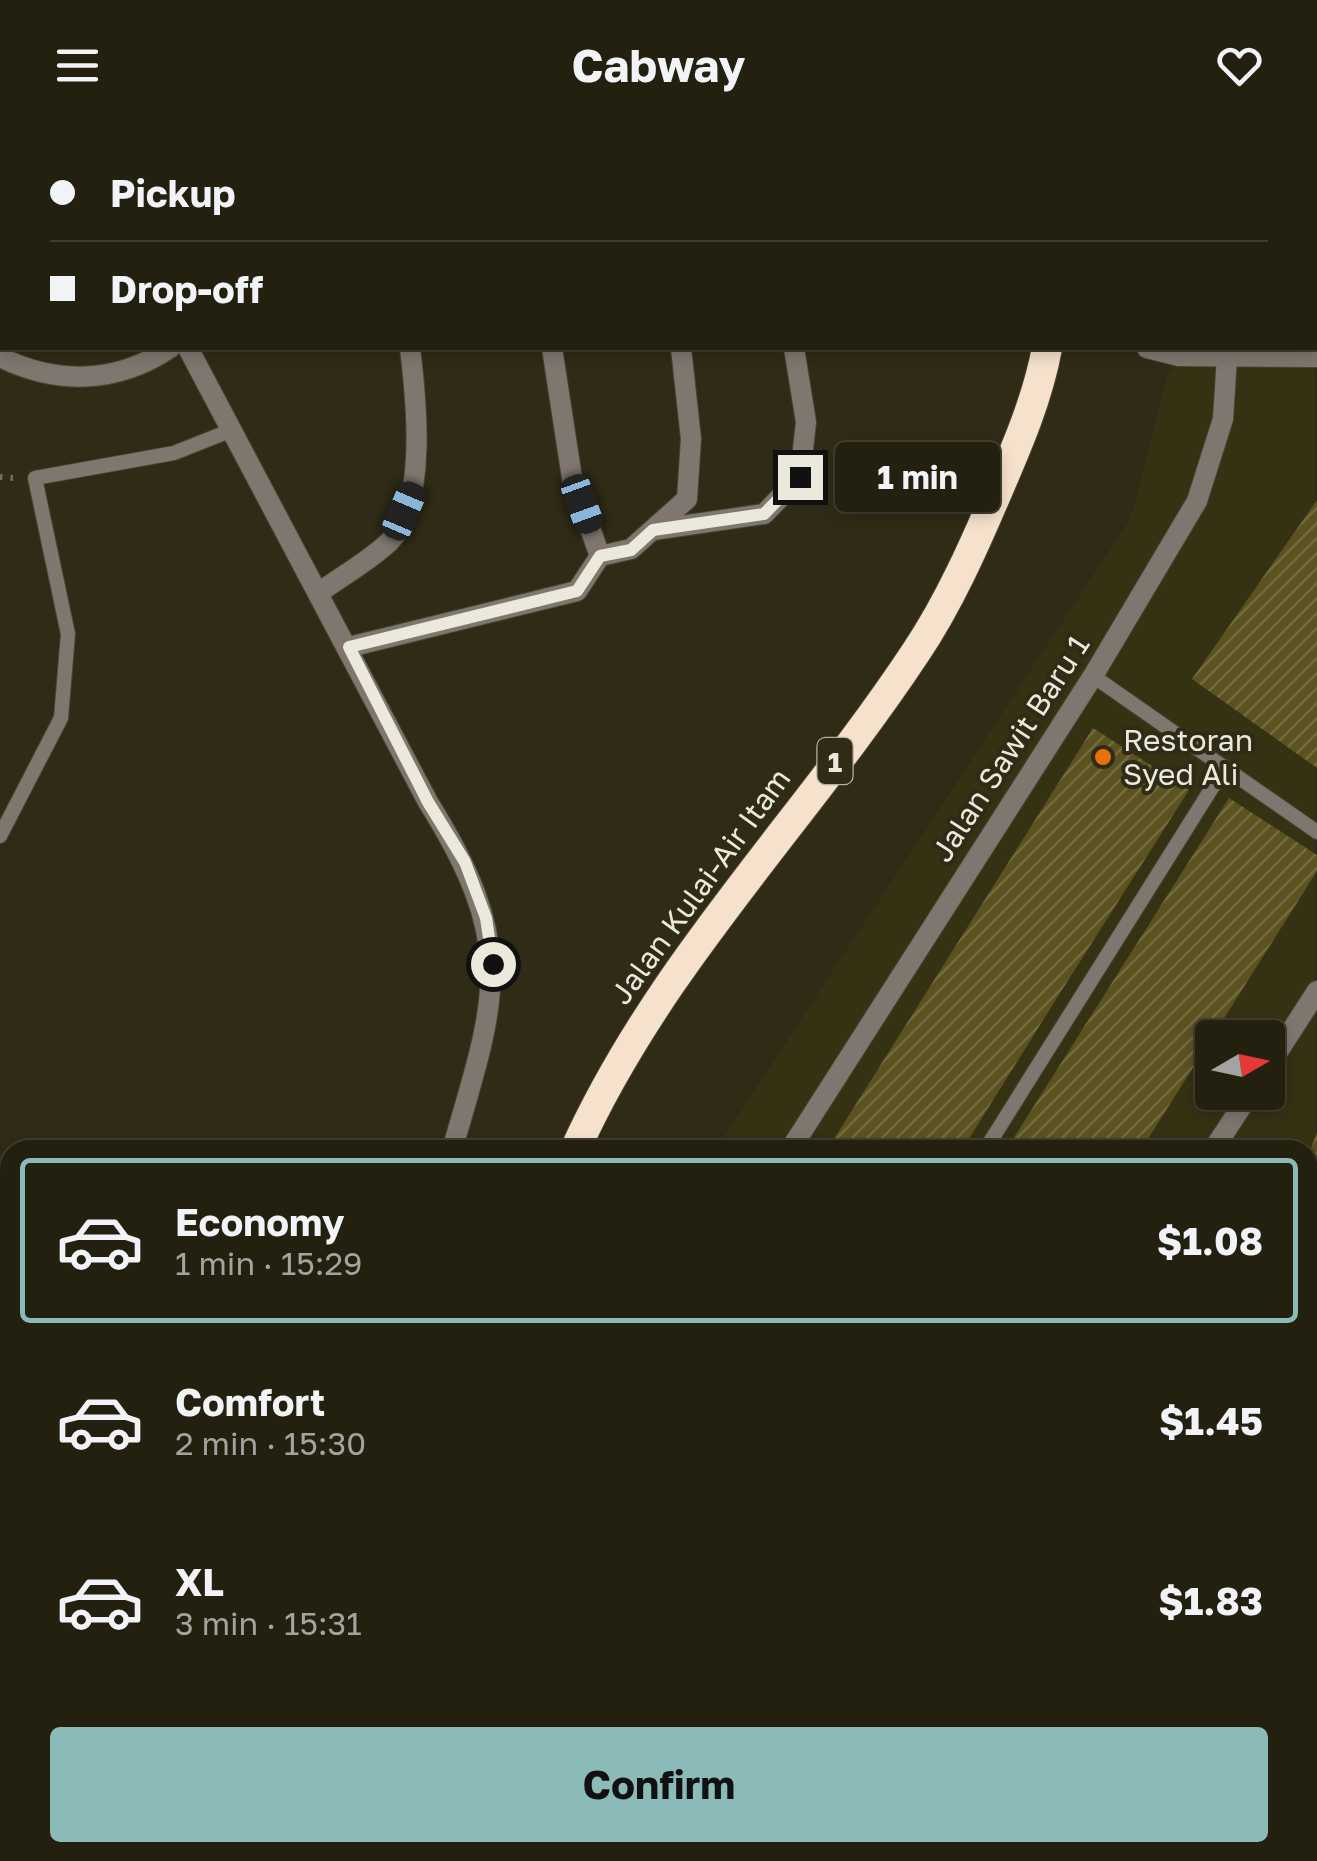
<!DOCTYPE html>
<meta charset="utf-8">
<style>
body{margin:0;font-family:"Golos Text",sans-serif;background:#2b2819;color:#f1f3f6;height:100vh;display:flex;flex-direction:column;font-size:38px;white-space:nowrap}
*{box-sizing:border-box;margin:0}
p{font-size:32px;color:#a3a39f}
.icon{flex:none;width:55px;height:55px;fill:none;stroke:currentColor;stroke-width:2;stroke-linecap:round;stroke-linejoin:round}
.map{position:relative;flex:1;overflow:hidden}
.sheet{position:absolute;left:0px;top:1010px;width:1318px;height:722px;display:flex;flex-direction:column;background:#232010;border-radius:30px 30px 0 0;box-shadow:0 5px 15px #0003,0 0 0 2px #403e30}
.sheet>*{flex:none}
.banner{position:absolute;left:0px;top:0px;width:1318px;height:220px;box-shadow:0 5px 15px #0003,0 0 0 2px #403e30;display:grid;align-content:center;height:220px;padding:0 50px;background:#232010}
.needle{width:65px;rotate:81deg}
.tools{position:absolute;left:1195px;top:890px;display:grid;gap:20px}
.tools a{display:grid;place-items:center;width:90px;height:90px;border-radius:10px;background:#232010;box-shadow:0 5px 15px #0003,0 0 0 2px #403e30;font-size:50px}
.end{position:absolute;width:45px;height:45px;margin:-22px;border:12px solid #ebe9dc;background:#111;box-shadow:0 0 0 5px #111}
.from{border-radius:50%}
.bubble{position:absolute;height:70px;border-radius:10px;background:#232010;box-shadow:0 5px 15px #0003,0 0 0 2px #403e30;font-size:32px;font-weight:700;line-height:70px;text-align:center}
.car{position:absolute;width:30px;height:60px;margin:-30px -15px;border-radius:12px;box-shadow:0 0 8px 2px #0007;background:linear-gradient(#222 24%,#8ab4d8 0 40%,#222 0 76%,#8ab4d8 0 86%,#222 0)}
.banner b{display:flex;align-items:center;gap:35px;height:95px;font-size:38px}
.banner b+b{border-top:2px solid #403e30}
.banner i{width:25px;height:25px;background:#f1f3f6}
ul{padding:18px 0 0;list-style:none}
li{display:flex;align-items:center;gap:30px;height:165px;margin:0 20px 15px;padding:0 30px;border:5px solid transparent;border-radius:10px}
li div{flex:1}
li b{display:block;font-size:38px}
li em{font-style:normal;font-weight:700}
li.active{border-color:#8bbbb9}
li>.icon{width:90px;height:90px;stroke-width:1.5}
.action{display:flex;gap:20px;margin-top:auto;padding:20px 50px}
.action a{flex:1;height:115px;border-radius:10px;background:#8bbbb9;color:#111;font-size:40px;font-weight:700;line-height:115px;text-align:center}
header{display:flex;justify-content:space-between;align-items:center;height:130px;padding:0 50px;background:#232010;font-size:45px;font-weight:700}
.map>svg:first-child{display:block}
.built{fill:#353113;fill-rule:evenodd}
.building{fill:url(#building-hatch)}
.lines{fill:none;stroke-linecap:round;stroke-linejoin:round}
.lane-casing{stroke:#494632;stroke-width:16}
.street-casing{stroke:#494632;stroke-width:22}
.highway-casing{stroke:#494632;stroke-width:32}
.path{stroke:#726f5c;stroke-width:6;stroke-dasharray:2.5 8;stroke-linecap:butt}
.lane{stroke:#7f776f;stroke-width:14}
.street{stroke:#7f776f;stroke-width:20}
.highway{stroke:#f6e1cd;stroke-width:30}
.route{stroke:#ebe9dc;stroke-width:12}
.food-dot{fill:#e8710a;stroke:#2f2b16;stroke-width:4}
.labels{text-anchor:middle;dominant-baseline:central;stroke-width:8;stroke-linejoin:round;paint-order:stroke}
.shield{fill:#2f2b16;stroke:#b3b0a1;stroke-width:2.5}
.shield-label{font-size:28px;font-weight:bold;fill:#ebe9dc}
.poi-label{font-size:30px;fill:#ebe9dc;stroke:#2f2b16;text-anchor:start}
.street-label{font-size:30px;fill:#ebe9dc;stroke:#2f2b16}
</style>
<header><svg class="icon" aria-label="menu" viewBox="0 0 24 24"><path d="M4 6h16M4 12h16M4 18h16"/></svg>Cabway<svg class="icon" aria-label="heart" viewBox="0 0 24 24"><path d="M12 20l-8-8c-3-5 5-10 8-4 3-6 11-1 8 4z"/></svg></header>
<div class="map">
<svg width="1317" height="1731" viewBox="0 0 1317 1731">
<defs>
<pattern id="building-hatch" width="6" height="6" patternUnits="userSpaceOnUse" patternTransform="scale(2.5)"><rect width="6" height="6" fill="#5b5220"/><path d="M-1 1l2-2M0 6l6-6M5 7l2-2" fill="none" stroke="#736b40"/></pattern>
</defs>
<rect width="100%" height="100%" fill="#2f2b16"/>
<!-- built -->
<path class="built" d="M1315,210l2,1521h-779l2,-9h768v-702h-593l415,-631 45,-171h140zM1212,908h56v54h-56z"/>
<!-- building -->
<g class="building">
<polygon points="1317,370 1317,638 1192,549"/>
<polygon points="1093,598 1189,660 1055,871 962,1020 827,1020"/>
<polygon points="1229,668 1317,725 1317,741 1305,760 1141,1020 1006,1020"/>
<polygon points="1317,1002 1317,1256 1308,1253 1308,1026"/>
<polygon points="1308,1317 1317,1321 1317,1591 1308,1587"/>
<polygon points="1308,1695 1317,1699 1317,1731 1209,1731 1212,1722 1308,1722"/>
<polygon points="697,1722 1131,1722 1128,1731 695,1731"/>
</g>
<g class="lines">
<!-- lane casing -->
<g class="lane-casing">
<g id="lane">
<polyline points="1093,546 1317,702"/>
<polyline points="0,706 61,588 68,504 35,348 174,323 232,300"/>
<polyline points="985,1020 1225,637"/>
<polyline points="0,1578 10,1579"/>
<polyline points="675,1731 675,1722"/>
</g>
</g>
<!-- street casing -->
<g class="street-casing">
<g id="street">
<polyline points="85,0 86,2"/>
<polyline points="381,0 381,2"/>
<polyline points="530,0 530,2"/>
<polyline points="659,0 659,2"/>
<polyline points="768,0 768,2"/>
<path d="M188,218l240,454c90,144 69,194 24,348"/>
<polyline points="552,218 572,348 600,426 631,419 687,369 691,309 681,218"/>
<polyline points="1147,218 1179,226 1317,227"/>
<path d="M0,227c57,28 116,27 170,-9"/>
<polyline points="653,400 764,384 800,347 806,292 794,218"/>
<path d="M320,462c22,-16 49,-31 69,-50 39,-38 27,-145 21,-194"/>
<polyline points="349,517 577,461 600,426"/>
<polyline points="1268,937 1317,861"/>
<polyline points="790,1020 1093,546 1197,371 1223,289 1227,227"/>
<polyline points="1213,1020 1251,962"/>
<polyline points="1308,1306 1317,1310"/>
<polyline points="1308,1654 1317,1657"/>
<polyline points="337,1731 338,1722"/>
<polyline points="598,1731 599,1722"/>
<polyline points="1167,1731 1169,1722"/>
</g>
</g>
<!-- highway casing -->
<g class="highway-casing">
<g id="highway">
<polyline points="1061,0 1061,2"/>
<path d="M575,1020c84,-186 230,-330 341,-498 33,-49 59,-108 82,-162 20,-46 40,-93 49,-142"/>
<polyline points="427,1731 428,1722"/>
</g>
</g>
<!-- path -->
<polyline class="path" points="0,347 14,348"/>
<!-- lane -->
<use href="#lane" class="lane"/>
<!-- street -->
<use href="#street" class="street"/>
<!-- highway -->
<use href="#highway" class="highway"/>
</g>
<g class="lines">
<!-- route -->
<polyline class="route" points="493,834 486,788 465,732 428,672 349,517 577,461 600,426 631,420 653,400 764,384 800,347"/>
</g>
<!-- markers -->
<circle class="food-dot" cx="1103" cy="627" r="10"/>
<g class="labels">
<!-- shield labels -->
<rect class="shield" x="817.5" y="608" width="35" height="46" rx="8"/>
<g class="shield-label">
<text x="835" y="631">1</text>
</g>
<!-- poi labels -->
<g class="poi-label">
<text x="1123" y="610">Restoran<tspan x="1123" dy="34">Syed Ali</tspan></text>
</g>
<!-- street labels -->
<g class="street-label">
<text transform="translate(1010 618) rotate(-57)">Jalan Sawit Baru 1</text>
<text transform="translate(700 756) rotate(-54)">Jalan Kulai-Air Itam</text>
</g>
</g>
</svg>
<div class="tools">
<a><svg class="needle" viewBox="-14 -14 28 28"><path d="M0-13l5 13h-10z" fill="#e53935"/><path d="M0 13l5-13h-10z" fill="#a3a39f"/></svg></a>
</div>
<i class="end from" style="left:493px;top:834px"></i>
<i class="end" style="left:800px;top:347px"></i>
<div class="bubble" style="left:835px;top:312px;width:165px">1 min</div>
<i class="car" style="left:582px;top:374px;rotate:160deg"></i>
<i class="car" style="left:404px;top:381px;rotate:23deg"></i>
<div class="banner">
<b><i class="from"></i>Pickup</b>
<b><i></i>Drop-off</b>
</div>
<section class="sheet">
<ul>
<li class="active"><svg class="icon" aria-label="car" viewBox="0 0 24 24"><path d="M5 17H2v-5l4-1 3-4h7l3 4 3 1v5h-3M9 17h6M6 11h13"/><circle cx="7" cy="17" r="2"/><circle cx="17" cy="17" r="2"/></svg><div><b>Economy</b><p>1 min · 15:29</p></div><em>$1.08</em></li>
<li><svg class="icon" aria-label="car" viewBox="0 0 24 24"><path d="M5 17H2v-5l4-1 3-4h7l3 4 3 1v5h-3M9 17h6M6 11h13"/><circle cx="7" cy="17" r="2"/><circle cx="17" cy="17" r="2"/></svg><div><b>Comfort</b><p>2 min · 15:30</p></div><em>$1.45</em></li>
<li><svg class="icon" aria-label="car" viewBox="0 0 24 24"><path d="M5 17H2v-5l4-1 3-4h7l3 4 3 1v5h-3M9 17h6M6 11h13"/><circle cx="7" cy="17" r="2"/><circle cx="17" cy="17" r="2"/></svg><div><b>XL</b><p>3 min · 15:31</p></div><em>$1.83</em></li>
</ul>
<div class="action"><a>Confirm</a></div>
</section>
</div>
